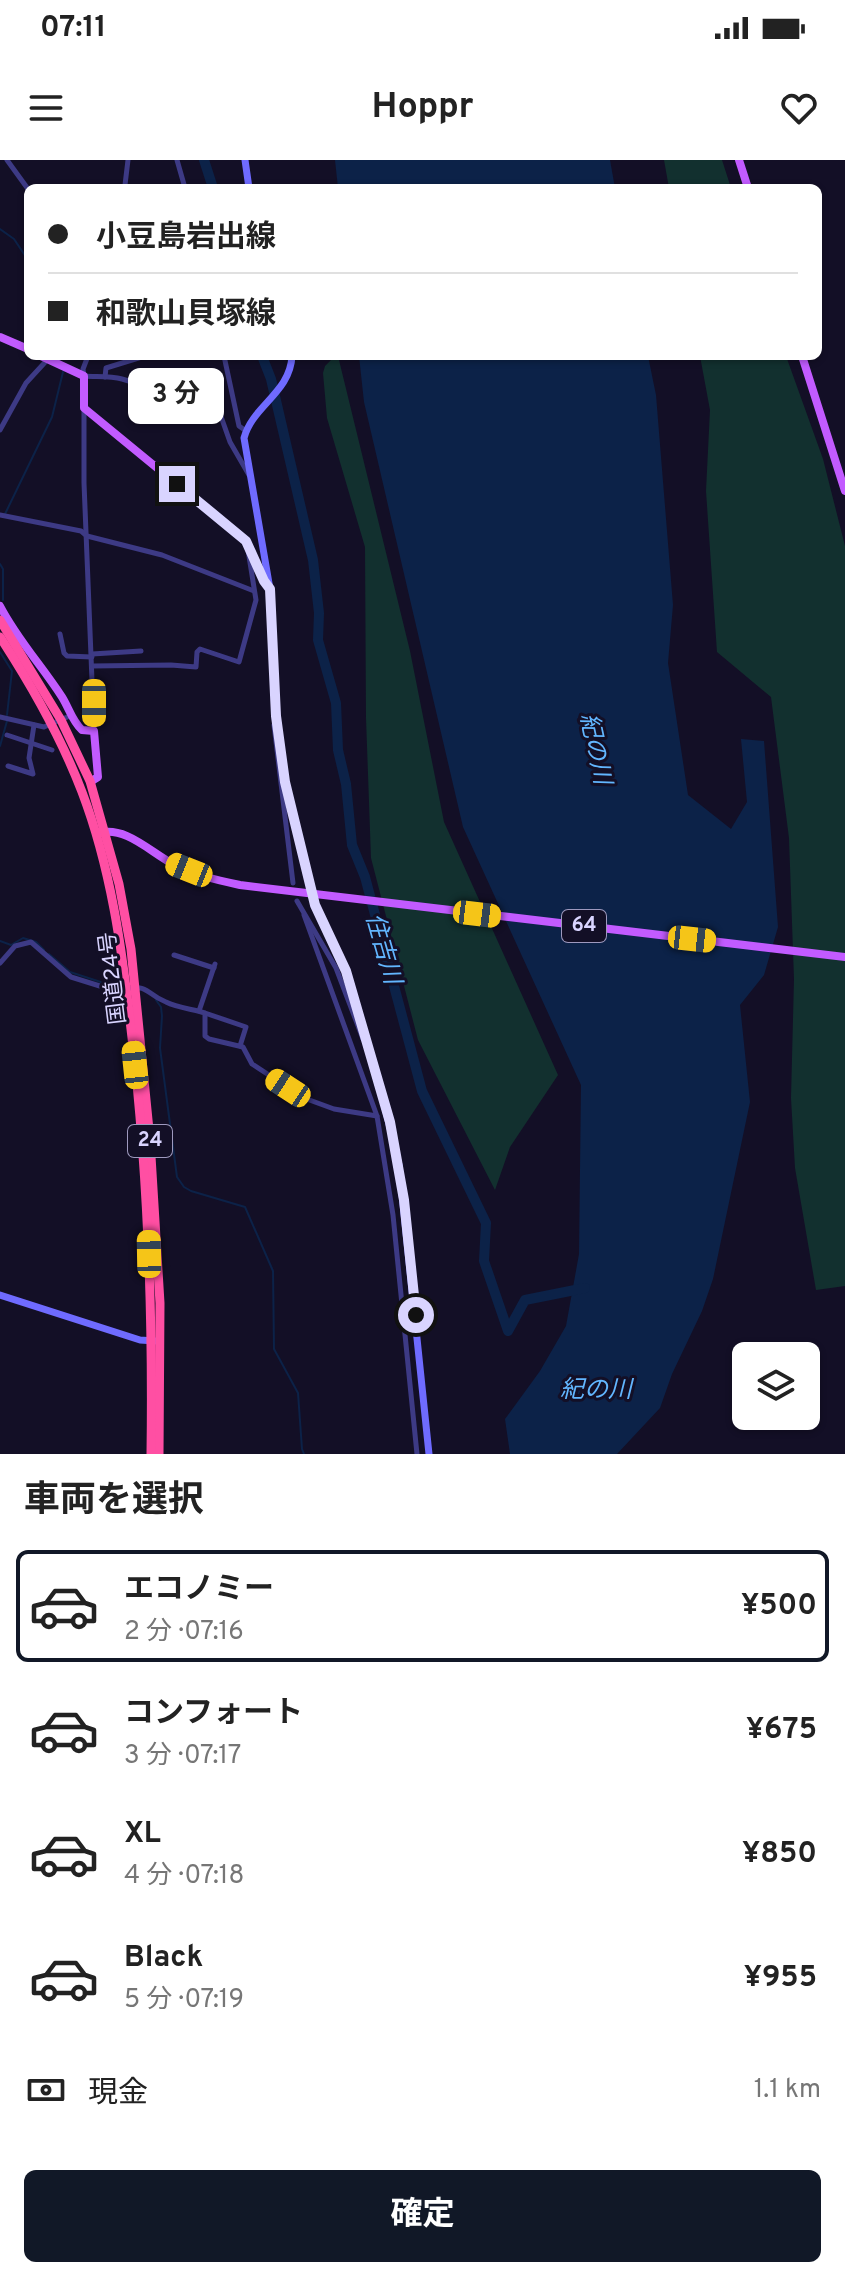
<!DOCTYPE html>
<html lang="ja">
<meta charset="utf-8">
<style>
body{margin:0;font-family:Overpass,"Noto Sans JP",sans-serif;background:#f6f6f6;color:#222;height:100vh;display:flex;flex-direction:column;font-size:30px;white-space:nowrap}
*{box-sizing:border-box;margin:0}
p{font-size:26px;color:#767676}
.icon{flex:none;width:44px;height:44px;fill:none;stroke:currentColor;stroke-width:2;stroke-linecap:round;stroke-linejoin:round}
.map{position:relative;height:1294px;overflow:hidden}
.drawer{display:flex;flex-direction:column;background:#fff;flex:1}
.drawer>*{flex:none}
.guide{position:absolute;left:24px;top:24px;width:798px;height:176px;border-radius:12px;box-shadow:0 2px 6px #0004;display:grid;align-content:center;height:176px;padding:0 24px;background:#fff}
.tools{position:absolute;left:732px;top:1182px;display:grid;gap:16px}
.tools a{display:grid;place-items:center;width:88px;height:88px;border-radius:12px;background:#fff;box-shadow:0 2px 6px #0004;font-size:40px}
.end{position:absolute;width:36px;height:36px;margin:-18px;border:10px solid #d9d4ff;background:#111;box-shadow:0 0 0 4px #111}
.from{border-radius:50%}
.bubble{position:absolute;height:56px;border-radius:12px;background:#fff;box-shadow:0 2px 6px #0004;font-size:26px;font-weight:700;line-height:56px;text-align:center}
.car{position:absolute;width:24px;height:48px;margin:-24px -12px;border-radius:10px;box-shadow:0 0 6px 2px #0007;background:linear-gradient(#f5c518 24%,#345 0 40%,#f5c518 0 76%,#345 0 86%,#f5c518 0)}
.guide b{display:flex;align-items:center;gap:28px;height:76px;font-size:30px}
.guide b+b{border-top:2px solid #e0e0e0}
.guide i{width:20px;height:20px;background:#222}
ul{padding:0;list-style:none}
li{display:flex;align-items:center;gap:24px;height:112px;margin:0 16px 12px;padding:0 8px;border:4px solid transparent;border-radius:12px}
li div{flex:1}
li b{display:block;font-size:30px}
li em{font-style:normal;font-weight:700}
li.selected{border-color:#111827}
li>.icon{width:72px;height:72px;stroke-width:1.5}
h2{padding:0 24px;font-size:36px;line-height:96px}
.pay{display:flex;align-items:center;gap:20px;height:88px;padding:0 24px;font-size:30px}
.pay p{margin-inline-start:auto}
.cta{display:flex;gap:16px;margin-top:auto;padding:16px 24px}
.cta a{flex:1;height:92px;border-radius:12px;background:#111827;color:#fff;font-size:32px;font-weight:700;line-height:92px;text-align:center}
.status{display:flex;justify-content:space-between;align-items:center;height:56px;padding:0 40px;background:#fff;direction:ltr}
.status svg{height:22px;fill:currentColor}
header{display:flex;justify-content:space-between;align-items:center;height:104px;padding:0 24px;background:#fff;font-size:36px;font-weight:700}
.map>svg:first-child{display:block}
.green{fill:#12302f}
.water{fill:#0c2248}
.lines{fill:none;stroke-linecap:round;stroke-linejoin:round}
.stream{stroke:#0c2248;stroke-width:2}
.river{stroke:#0c2248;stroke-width:10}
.street{stroke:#3d3a85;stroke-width:5}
.secondary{stroke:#6f6bff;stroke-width:7}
.primary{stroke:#c25bff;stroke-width:8}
.highway{stroke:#ff4fa3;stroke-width:9}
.route{stroke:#d9d4ff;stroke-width:10}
.labels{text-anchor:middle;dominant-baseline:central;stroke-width:6;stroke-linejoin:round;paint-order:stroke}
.shield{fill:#130f26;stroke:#9e99be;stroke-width:2}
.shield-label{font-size:20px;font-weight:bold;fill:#d9d4ff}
.street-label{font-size:22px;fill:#d9d4ff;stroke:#130f26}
.water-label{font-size:24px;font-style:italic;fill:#62b6ff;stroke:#130f26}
</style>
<div class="status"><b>07:11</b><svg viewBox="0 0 49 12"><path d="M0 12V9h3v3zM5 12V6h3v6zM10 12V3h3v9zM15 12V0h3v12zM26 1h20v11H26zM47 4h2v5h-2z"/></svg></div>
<header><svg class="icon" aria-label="menu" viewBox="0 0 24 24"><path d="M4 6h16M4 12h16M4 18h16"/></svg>Hoppr<svg class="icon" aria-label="heart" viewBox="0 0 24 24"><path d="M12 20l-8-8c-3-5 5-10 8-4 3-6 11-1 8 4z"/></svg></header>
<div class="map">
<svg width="845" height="1294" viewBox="0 0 845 1294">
<rect width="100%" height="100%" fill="#130f26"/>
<!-- green -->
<g class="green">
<polygon points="664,0 722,0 731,28 669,28"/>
<polygon points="335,196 338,196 410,491 444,662 558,915 510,987 495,1030 418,880 371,698 366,558 365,387 327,258 323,213 325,206"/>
<polygon points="700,196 786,196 823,299 845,386 845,1126 816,1130 795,1008 791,938 794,819 789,678 771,537 717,492 706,331 710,250"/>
</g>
<!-- water -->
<g class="water">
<polygon points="335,0 610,0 615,28 338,28"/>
<polygon points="359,196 648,196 656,235 673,445 668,503 688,635 731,669 747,642 741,579 764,581 778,767 764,815 740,845 750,942 713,1119 702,1151 672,1214 660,1248 617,1294 510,1294 505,1259 540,1211 566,1166 579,1094 581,925 463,667 364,242"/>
</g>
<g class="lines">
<!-- stream -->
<g class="stream">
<polyline points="0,69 14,79 28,100"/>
<polyline points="5,354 52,257 63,212"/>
<polyline points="0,404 3,409 3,440"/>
<polyline points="0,492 12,511 7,555"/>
<polyline points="0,586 7,561"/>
<polyline points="0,781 11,785 23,778 36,782 44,790"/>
<polyline points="49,794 70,812 116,827"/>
<polyline points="156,840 161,847 162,856 160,888 177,1017 184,1027 191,1031 245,1047 273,1111 274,1189 298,1233 302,1289 304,1294"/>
</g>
<!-- river -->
<g class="river">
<polyline points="204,0 213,28"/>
<polyline points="262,196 271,219 313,400 319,453 318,480 336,543 338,590 346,624 352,685 365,717 422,931 486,1063 484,1101 508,1171 525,1140 585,1128"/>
</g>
<!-- street -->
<g class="street">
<polyline points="7,0 28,29"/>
<polyline points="177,0 185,28"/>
<polyline points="128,28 125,25 128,0"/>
<path d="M88,196l-5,13 1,7c12,1 26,0 38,3 32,8 62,31 96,29l12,34 19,33"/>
<polyline points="224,196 239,266 246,271"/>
<polyline points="105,217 106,208 145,196"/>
<polyline points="84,249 84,323 94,570"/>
<polyline points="0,270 26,223 48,199"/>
<polyline points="0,355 81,371 87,376 162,395 254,431"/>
<polyline points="60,474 64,493 67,496 92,497"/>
<polyline points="92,494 141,491"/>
<polyline points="92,506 171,505 196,507 197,492 200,489 239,502 256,440 248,390"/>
<polyline points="0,557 44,567 72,555"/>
<polyline points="274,565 293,723"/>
<polyline points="7,575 52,590"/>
<polyline points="8,606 33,614 29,598 34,565"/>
<polyline points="297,741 336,808 363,879"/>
<polyline points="304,755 377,956 393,1055 417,1294"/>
<polyline points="174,795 214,808"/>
<path d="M0,803l15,-17 16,-4 40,35 48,15c32,-10 22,0 47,10 12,6 27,7 39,11v23l4,3 34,8 9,17 52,34 30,11 43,7"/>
<polyline points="199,851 215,804"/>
<polyline points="205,853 246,867 240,886"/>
</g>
<!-- secondary -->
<g class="secondary">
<polyline points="245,0 249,28"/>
<path d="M292,196c-2,37 -39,49 -48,82l26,151 6,127 9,66 30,123 31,66 33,112 20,82 30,289"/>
<polyline points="0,1135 140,1180 155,1181"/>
</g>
<!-- primary -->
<g class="primary">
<polyline points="739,0 748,28"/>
<polyline points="0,177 28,189"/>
<polyline points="41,196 84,216 84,248 246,381 264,421 270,429"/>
<polyline points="802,196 845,331"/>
<path d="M0,446c17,33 42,60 62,91 7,11 10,24 20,33l12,1 4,46 -8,5"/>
<path d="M99,673c27,-7 51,19 74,31 21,11 44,16 67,21l605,72"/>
</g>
<!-- highway -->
<g class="highway">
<polyline points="0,460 61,560 90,621 119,724 131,789 150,980 160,1143 159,1294"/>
<path d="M0,477c32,49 61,100 82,155 29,76 40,157 49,237 17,142 22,283 20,425"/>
</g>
</g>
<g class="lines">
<!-- route -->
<polyline class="route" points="177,324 246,381 264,421 270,429 276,556 285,622 315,745 346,811 390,962 404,1040 416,1155"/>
</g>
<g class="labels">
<!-- shield labels -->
<g class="shield">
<rect x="562" y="750" width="44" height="32" rx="6"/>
<rect x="128" y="965" width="44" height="32" rx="6"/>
</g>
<g class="shield-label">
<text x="584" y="766">64</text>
<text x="150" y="981">24</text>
</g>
<!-- street labels -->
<g class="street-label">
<text transform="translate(114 818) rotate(-97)">国道24号</text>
</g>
<!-- water labels -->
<g class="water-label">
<text transform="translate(594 589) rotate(78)">紀の川</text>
<text transform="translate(382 789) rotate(74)">住吉川</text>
<text x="596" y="1231">紀の川</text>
</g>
</g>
</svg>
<div class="tools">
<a><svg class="icon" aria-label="layers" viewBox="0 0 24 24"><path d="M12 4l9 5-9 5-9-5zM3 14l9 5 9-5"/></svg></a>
</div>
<i class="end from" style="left:416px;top:1155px"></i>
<i class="end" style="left:177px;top:324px"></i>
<div class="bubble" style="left:128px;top:208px;width:96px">3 分</div>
<i class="car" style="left:94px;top:543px;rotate:180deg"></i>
<i class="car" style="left:189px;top:710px;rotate:292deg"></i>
<i class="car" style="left:477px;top:754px;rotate:97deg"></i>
<i class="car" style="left:692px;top:779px;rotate:96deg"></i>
<i class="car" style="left:135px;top:905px;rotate:354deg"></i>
<i class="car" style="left:288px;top:928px;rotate:303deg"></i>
<i class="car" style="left:149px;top:1094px;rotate:359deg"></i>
<div class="guide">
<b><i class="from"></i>小豆島岩出線</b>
<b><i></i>和歌山貝塚線</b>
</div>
</div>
<section class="drawer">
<h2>車両を選択</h2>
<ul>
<li class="selected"><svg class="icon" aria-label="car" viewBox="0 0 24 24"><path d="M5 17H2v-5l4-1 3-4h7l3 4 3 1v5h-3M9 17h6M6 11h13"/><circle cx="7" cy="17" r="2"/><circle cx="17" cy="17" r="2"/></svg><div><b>エコノミー</b><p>2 分 · 07:16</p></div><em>¥500</em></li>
<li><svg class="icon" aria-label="car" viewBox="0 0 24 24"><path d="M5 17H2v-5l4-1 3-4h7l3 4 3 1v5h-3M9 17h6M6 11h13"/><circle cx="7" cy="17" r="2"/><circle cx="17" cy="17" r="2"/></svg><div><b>コンフォート</b><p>3 分 · 07:17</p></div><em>¥675</em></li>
<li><svg class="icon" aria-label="car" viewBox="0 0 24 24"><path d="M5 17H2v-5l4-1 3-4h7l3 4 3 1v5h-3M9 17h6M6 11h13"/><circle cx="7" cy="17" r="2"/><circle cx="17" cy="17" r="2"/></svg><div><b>XL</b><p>4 分 · 07:18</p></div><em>¥850</em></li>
<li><svg class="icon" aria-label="car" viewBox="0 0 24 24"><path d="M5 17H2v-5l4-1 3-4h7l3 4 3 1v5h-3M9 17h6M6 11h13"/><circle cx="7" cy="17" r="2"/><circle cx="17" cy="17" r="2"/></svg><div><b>Black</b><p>5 分 · 07:19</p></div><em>¥955</em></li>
</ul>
<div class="pay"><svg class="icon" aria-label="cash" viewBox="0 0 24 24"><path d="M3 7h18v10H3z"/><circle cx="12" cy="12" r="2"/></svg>現金<p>1.1 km</p></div>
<div class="cta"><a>確定</a></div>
</section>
